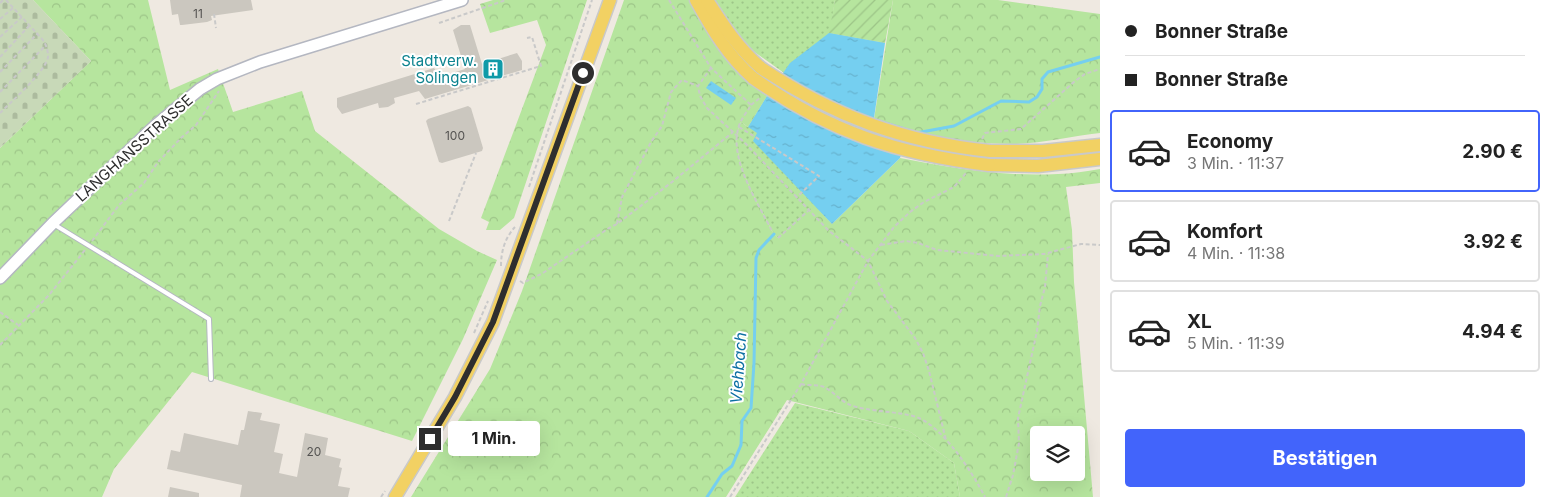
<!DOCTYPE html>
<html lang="de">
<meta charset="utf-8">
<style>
body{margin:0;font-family:Inter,sans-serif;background:#f6f6f6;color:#222;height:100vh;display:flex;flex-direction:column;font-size:19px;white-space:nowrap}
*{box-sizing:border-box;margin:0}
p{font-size:16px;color:#767676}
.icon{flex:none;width:28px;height:28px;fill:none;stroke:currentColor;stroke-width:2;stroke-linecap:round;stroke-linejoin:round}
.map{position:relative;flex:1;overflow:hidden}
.details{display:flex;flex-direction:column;background:#fff;width:450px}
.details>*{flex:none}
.guide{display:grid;align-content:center;height:110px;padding:0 25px;background:#fff}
.buttons{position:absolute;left:1030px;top:426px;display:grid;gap:10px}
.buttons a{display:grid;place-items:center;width:55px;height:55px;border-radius:5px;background:#fff;box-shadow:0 5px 20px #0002;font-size:25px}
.end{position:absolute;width:22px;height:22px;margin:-11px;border:6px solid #2e2e2e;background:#fff;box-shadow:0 0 0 2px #fff}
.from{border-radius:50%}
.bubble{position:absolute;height:35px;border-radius:5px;background:#fff;box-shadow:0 5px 20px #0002;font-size:16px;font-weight:700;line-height:35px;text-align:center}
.guide b{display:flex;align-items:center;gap:18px;height:48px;font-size:19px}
.guide b+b{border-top:1px solid #e0e0e0}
.guide i{width:12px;height:12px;background:#222}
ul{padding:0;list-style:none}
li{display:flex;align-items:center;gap:15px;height:82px;margin:0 10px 8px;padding:0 15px;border:2px solid #e0e0e0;border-radius:5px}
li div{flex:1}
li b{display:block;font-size:19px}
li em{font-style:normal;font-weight:700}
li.current{border-color:#4264fb}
li>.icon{width:45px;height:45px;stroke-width:1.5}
.action{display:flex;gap:10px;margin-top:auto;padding:10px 25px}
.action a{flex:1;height:58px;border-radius:5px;background:#4264fb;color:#fff;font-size:20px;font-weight:700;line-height:58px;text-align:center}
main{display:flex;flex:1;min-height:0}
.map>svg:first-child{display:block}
.grass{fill:url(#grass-dots)}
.forest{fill:url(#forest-crowns);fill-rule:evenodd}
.cemetery{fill:url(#cemetery-stones)}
.garden{fill:url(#garden-furrows)}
.water{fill:url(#water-ripples)}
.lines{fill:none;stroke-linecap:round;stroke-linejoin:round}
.stream{stroke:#75cff0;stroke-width:3}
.building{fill:#cbc7bf}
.lane-casing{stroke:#b4b7c1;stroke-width:6}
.secondary-casing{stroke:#b4b7c1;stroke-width:14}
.primary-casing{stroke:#c9c9c9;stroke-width:15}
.path{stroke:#c9c9c9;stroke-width:2;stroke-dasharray:4 2.5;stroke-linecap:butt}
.lane{stroke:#fff;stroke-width:4}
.secondary{stroke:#fff;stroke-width:11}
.primary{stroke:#f2d163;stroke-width:12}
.primary-bridge-casing{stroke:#c9c9c9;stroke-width:15;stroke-linecap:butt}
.primary-bridge{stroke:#f2d163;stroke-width:12}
.route{stroke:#2e2e2e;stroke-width:6}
.labels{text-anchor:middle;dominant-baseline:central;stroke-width:4;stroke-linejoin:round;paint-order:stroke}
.number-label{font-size:12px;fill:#555452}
.culture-label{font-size:15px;fill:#0d838f;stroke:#fff;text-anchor:end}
.street-label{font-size:15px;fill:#2e2e2e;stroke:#fff}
.water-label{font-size:16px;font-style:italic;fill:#0d6fa3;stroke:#fff}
</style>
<main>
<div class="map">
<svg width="1100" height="497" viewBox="0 0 1100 497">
<defs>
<pattern id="grass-dots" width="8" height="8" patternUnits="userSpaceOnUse" patternTransform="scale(1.25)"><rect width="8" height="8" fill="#b6e59e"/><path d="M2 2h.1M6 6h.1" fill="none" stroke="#9dc588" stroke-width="1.8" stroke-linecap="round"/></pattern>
<pattern id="forest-crowns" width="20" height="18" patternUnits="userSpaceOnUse" patternTransform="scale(1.25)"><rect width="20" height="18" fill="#b6e59e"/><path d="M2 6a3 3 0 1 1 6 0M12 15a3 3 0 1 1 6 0" fill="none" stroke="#9dc588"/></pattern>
<pattern id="cemetery-stones" width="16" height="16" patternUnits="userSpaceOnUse" patternTransform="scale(1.25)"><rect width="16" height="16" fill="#c8d9b8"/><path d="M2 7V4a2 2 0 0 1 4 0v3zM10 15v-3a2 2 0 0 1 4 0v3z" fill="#acbb9e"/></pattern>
<pattern id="garden-furrows" width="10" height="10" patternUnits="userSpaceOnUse" patternTransform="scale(1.25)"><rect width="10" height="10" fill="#b6e59e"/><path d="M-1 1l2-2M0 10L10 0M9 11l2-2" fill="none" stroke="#9dc588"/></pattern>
<pattern id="water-ripples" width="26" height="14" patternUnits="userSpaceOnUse" patternTransform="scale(1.25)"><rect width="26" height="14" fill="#75cff0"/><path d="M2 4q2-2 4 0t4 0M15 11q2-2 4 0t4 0" fill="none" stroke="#66b2ce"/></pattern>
</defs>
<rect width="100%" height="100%" fill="#efe9e1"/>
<!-- grass -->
<g class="grass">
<polygon points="714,0 835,0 830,33 885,43 791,78 749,48"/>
<path d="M767,96l65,128 -18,-18 -36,32 -6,-7c-13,-26 -47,-80 -31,-109l7,5z"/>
<polygon points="795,403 909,431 954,463 960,497 735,497"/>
</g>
<!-- forest -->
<g class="forest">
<polygon points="33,0 148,0 170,90 218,69 233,112 302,91 315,131 439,229 477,251 497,260 463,339 412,441 192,372 114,469 102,497 0,497 0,148 91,61"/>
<polygon points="493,0 587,0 514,218 500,230 486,230 489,222 481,218 546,45 537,20 490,33 480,4"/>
<path d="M624,0h65l34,56 22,23 22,17 -19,31 -7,-5c-16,29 18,83 31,109l6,7 36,-33 18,19 68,-66c52,10 104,19 158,16 14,0 28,-3 42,-5v14l-34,4 6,43 2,52 19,215h-133l-6,-34 -45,-32 -122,-31 -61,97h-315l79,-128 32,-78zM1039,435h37v37h-37z"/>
<path d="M893,0h105l102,14v119c-27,3 -56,10 -83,11 -49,1 -98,-9 -143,-25z"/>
</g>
<!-- cemetery -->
<polygon class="cemetery" points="0,0 33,0 91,61 0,148"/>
<!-- garden -->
<polygon class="garden" points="835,0 893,0 885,43 829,33"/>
<!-- water -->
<g class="water">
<polygon points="829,33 885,43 874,118 910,129 900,158 832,224 753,141 757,133 748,127 767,96 790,63"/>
<polygon points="711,81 736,98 731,105 706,88"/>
</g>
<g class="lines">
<!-- stream -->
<g class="stream">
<polyline points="916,133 954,126 1001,101 1029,102 1037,97 1042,89 1042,79 1048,72 1100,57"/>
<polyline points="707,497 722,474 732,466 741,445 742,421 751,408 754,363 756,258 759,250 774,234"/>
</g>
</g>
<!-- building -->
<g class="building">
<polygon points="170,0 251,0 253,10 211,16 212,20 207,22 182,25 180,25 178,14 172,15"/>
<polygon points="461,25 470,25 482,64 517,53 522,61 522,70 425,99 419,91 394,98 395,103 388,107 379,108 378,103 342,114 337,107 337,98 434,68 440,77 465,69 453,30"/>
<polygon points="468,106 471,108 483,148 482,151 442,163 439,162 426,121 428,119"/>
<polygon points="248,411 262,413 260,420 280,424 274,452 283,454 279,473 297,477 305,433 328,438 325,455 341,459 339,467 342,468 338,486 350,488 348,497 240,497 242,485 167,469 171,450 180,452 184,433 238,445 241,430 244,430"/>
<polygon points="170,487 199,493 199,497 168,497"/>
</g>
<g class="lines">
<!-- lane casing -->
<g class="lane-casing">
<polyline id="lane" points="55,225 209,319 211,379"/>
</g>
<!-- secondary casing -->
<g class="secondary-casing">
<polyline id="secondary" points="0,278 53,223 155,126 200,89 217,79 260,62 462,0"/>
</g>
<!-- primary casing -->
<g class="primary-casing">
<g id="primary">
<path d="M696,0c16,29 32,56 57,78"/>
<path d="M707,0c16,25 31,48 54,68"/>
<polyline points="990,151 1043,151 1100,145"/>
<polyline points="989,165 1038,166 1100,159"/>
<polyline points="395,497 455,397 493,322 610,0"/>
</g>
</g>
<!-- path -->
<g class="path">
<path d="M669,0l42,68 40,37c-4,7 -11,15 -13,24 -8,32 20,74 34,102"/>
<polyline points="0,3 3,0"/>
<polyline points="214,14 216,28"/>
<polyline points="0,19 13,8"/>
<polyline points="439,23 506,0"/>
<polyline points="0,37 22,17"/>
<polyline points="0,57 29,26"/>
<polyline points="711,68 698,86 700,96 707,108 746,144 828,230 868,261 887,301 915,338 923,353 929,371 946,440"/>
<polyline points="0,72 38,33"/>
<polyline points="0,92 45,46"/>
<polyline points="416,104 541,66 532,37 527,38"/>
<polyline points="751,105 761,97"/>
<path d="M0,113c11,-11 46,-42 48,-56 0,-7 -2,-13 -6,-18l-36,-39"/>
<polyline points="739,127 819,176 796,198"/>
<polyline points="982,139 985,133 1021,129 1075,81 1085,74 1100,69"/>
<polyline points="529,187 592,0"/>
<polyline points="449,221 476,153"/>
<polyline points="617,224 622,197 651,142 662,126 671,92 682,80 698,86"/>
<polyline points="778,238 808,211"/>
<polyline points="92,241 119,205 144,183 158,162 181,138 196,125 219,91"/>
<polyline points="881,245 906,241 918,243 937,250 998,256 1044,254 1081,244 1100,245"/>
<path d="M501,266c0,-15 4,-28 14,-39"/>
<polyline points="520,281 523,283 543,273 609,228 617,224 672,182 733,132"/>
<polyline points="0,312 18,325"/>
<polyline points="474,333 488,301"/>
<polyline points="0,345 49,295 85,250"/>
<path d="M801,384c8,2 16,0 23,3 10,5 17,15 29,19 20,6 40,5 60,10 28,7 59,56 72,81"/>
<polyline points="381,497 385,491"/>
<polyline points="730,497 801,384 868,261 894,227 910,212 924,202 954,187 966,173"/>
<polyline points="1006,497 1013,475 1019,443 1018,418 1037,331 1040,306 1045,287 1048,254"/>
</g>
<!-- lane -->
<use href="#lane" class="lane"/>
<!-- secondary -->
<use href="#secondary" class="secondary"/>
<!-- primary -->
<use href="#primary" class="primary"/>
<!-- primary-bridge casing -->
<g class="primary-bridge-casing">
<g id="primary-bridge">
<path d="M761,68c72,48 143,74 229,83"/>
<path d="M753,78c76,54 144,76 236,87"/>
</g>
</g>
<!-- primary-bridge -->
<use href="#primary-bridge" class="primary-bridge"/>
</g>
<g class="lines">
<!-- route -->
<polyline class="route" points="430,439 455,397 493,322 583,73"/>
</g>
<!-- icons -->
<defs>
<g id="building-square" transform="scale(1.125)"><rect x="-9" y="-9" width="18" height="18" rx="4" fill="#0f9aa8" stroke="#fff"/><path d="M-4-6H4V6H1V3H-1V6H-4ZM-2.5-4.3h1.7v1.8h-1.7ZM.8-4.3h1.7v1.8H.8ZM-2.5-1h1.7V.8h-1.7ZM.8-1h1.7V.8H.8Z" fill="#fff"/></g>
</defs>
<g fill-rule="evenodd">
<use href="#building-square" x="493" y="69"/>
</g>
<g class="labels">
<!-- number labels -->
<g class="number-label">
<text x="198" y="13">11</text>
<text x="455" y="135">100</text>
<text x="314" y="451">20</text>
</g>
<!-- culture labels -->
<g class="culture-label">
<text x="477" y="60">Stadtverw.<tspan x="477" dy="17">Solingen</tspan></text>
</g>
<!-- street labels -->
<g class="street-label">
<text transform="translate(134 148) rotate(-42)">LANGHANSSTRASSE</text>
</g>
<!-- water labels -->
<g class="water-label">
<text transform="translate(738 368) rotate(-86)">Viehbach</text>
</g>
</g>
</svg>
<div class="buttons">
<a><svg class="icon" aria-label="layers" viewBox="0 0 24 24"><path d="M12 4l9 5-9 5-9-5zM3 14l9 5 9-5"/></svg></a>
</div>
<i class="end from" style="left:583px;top:73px"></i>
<i class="end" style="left:430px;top:439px"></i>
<div class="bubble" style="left:448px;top:421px;width:92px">1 Min.</div>
</div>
<section class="details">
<div class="guide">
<b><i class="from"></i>Bonner Straße</b>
<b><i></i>Bonner Straße</b>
</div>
<ul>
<li class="current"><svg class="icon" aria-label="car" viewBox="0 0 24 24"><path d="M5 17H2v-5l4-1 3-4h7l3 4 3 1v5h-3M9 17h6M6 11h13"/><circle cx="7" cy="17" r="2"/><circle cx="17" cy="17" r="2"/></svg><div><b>Economy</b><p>3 Min. · 11:37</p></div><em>2.90 €</em></li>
<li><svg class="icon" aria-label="car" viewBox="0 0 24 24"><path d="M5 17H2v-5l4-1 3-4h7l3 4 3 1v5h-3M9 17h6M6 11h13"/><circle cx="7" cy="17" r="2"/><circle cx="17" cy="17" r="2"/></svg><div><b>Komfort</b><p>4 Min. · 11:38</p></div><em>3.92 €</em></li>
<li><svg class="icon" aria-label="car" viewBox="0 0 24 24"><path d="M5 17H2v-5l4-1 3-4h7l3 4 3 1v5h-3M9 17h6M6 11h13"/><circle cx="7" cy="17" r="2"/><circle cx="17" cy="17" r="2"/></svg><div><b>XL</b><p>5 Min. · 11:39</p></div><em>4.94 €</em></li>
</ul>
<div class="action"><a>Bestätigen</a></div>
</section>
</main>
